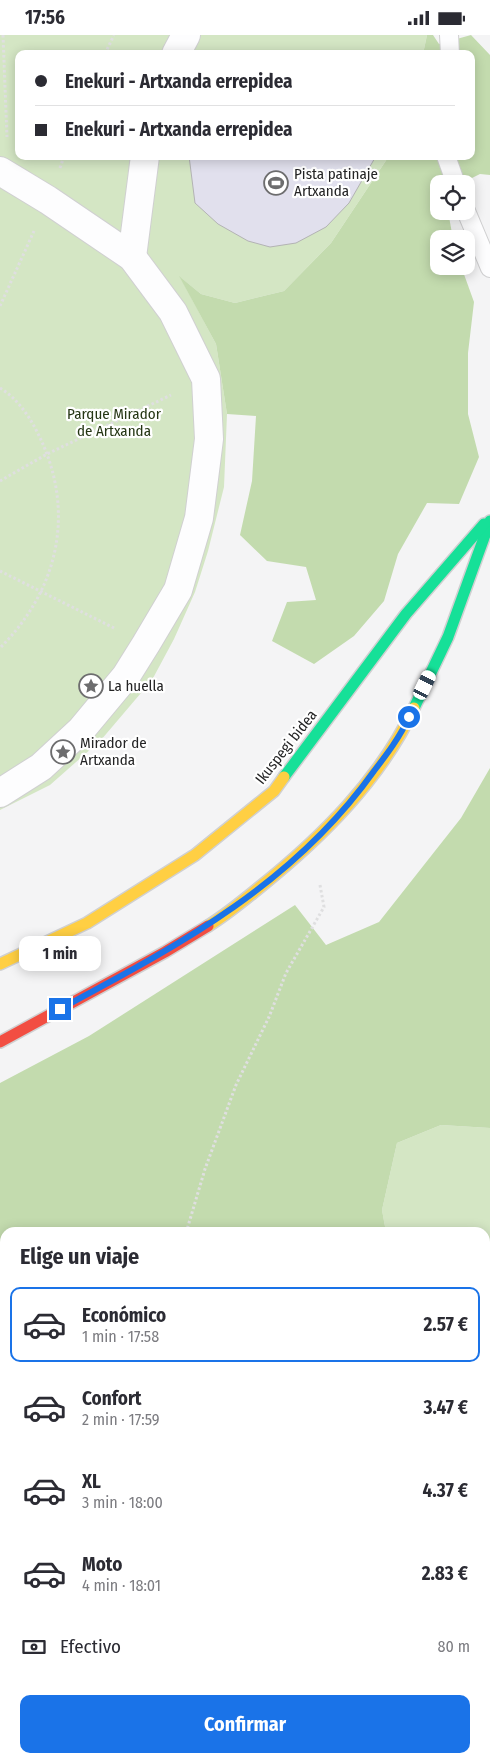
<!DOCTYPE html>
<html lang="es">
<meta charset="utf-8">
<style>
body{margin:0;font-family:"Fira Sans Condensed",sans-serif;background:#f2f2f3;color:#2b2b33;height:100vh;display:flex;flex-direction:column;font-size:19px;white-space:nowrap}
*{box-sizing:border-box;margin:0}
p{font-size:16px;color:#7c7c81}
.icon{flex:none;width:28px;height:28px;fill:none;stroke:currentColor;stroke-width:2;stroke-linecap:round;stroke-linejoin:round}
.map{position:relative;flex:1;overflow:hidden}
.details{position:absolute;left:0px;top:1192px;width:490px;height:536px;display:flex;flex-direction:column;background:#fff;border-radius:15px 15px 0 0;box-shadow:0 2px 12px #0003}
.details>*{flex:none}
.banner{position:absolute;left:15px;top:15px;width:460px;height:110px;border-radius:10px;box-shadow:0 2px 12px #0003;display:grid;align-content:center;height:110px;padding:0 20px;background:#fff}
.fabs{position:absolute;left:430px;top:140px;display:grid;gap:10px}
.fabs a{display:grid;place-items:center;width:45px;height:45px;border-radius:10px;background:#fff;box-shadow:0 2px 12px #0003;font-size:25px}
.end{position:absolute;width:22px;height:22px;margin:-11px;border:6px solid #1a73e8;background:#fff;box-shadow:0 0 0 2px #fff}
.from{border-radius:50%}
.bubble{position:absolute;height:35px;border-radius:10px;background:#fff;box-shadow:0 2px 12px #0003;font-size:16px;font-weight:700;line-height:35px;text-align:center}
.car{position:absolute;width:15px;height:30px;margin:-15px -8px;border-radius:6px;box-shadow:0 0 4px 1px #0007;background:linear-gradient(#fff 24%,#345 0 40%,#fff 0 76%,#345 0 86%,#fff 0)}
.banner b{display:flex;align-items:center;gap:18px;height:48px;font-size:19px}
.banner b+b{border-top:1px solid #e1e1e2}
.banner i{width:12px;height:12px;background:#2b2b33}
ul{padding:0;list-style:none}
li{display:flex;align-items:center;gap:15px;height:75px;margin:0 10px 8px;padding:0 10px;border:2px solid transparent;border-radius:10px}
li div{flex:1}
li b{display:block;font-size:19px}
li em{font-style:normal;font-weight:700}
li.active{border-color:#1a73e8}
li>.icon{width:45px;height:45px;stroke-width:1.5}
h2{padding:0 20px;font-size:22px;line-height:60px}
.pay{display:flex;align-items:center;gap:12px;height:55px;padding:0 20px;font-size:19px}
.pay p{margin-inline-start:auto}
.primary-button{display:flex;gap:10px;margin-top:auto;padding:10px 20px}
.primary-button a{flex:1;height:58px;border-radius:10px;background:#1a73e8;color:#fff;font-size:20px;font-weight:700;line-height:58px;text-align:center}
.status{display:flex;justify-content:space-between;align-items:center;height:35px;padding:0 25px;background:#fff;direction:ltr}
.status svg{height:14px;fill:currentColor}
.map>svg:first-child{display:block}
.green{fill:#d4e6c4}
.forest{fill:#c3dbae}
.building{fill:#e1e0ed;stroke:#b3b3b4}
.lines{fill:none;stroke-linecap:round;stroke-linejoin:round}
.lane-casing{stroke:#d0d0d1;stroke-width:20}
.street-casing{stroke:#d0d0d1;stroke-width:30}
.fast-casing{stroke:#d0d0d1;stroke-width:14}
.slow-casing{stroke:#d0d0d1;stroke-width:14}
.jam-casing{stroke:#d0d0d1;stroke-width:14}
.path{stroke:#dfdfe0;stroke-width:3;stroke-dasharray:2.5 2.5;stroke-linecap:butt}
.lane{stroke:#fdfdfe;stroke-width:18}
.street{stroke:#fdfdfe;stroke-width:28}
.fast{stroke:#16e098;stroke-width:11}
.slow{stroke:#ffcf43;stroke-width:11}
.jam{stroke:#f24e42;stroke-width:11}
.route{stroke:#1a73e8;stroke-width:6}
.labels{text-anchor:middle;dominant-baseline:central;stroke-width:4.5;stroke-linejoin:round;paint-order:stroke}
.poi-label{font-size:15px;fill:#242425;stroke:#fff;text-anchor:start}
.park-label{font-size:15px;fill:#253614;stroke:#fff}
.street-label{font-size:15px;fill:#242425;stroke:#fff}
</style>
<div class="status"><b>17:56</b><svg viewBox="0 0 49 12"><path d="M0 12V9h3v3zM5 12V6h3v6zM10 12V3h3v9zM15 12V0h3v12zM26 1h20v11H26zM47 4h2v5h-2z"/></svg></div>
<div class="map">
<svg width="490" height="1728" viewBox="0 0 490 1728">
<rect width="100%" height="100%" fill="#f4f4f5"/>
<!-- green -->
<g class="green">
<polygon points="0,0 427,0 423,19 19,19 19,121 389,121 331,208 284,256 235,268 201,259 180,242 216,309 227,379 224,452 208,516 195,557 174,604 152,645 101,705 50,750 0,775"/>
<polygon points="441,1090 490,1093 490,1231 485,1231 485,1198 386,1197 382,1175 397,1108"/>
<polygon points="485,1530 490,1531 490,1630 485,1629"/>
<polygon points="30,1724 373,1724 370,1728 32,1728"/>
</g>
<!-- forest -->
<g class="forest">
<polygon points="427,0 433,0 439,9 471,0 490,20 490,140 480,139 460,149 439,149 439,176 448,176 453,204 439,204 439,231 461,231 474,267 468,318 468,379 479,422 459,469 427,468 398,519 384,566 354,601 314,629 272,606 287,567 316,565 306,532 267,526 240,500 252,446 256,381 227,379 216,309 179,241 201,259 235,268 284,256 331,208 389,121 471,121 471,19 423,19"/>
<polygon points="490,733 490,1093 441,1090 397,1108 382,1175 386,1197 5,1198 5,1724 30,1724 32,1728 0,1728 0,1048 89,1001 295,870 326,910 379,887 461,783"/>
<polygon points="485,1231 490,1231 490,1531 485,1530"/>
<polygon points="485,1629 490,1630 490,1728 370,1728 373,1724 485,1724"/>
</g>
<!-- building -->
<polygon class="building" points="189,121 376,121 349,168 326,192 296,208 270,212 248,206 218,189 195,168"/>
<g class="lines">
<!-- lane casing -->
<g class="lane-casing">
<g id="lane">
<polyline points="449,0 450,19"/>
<polyline points="446,121 456,149"/>
<polyline points="466,176 490,233"/>
</g>
</g>
<!-- street casing -->
<g class="street-casing">
<g id="street">
<polyline points="176,19 186,0"/>
<polyline points="0,136 48,165 132,222 173,277 206,344 209,404 199,483 178,555 146,609 126,641 81,695 41,732 0,758"/>
<polyline points="132,222 145,121"/>
</g>
</g>
<!-- fast casing -->
<g class="fast-casing">
<g id="fast">
<polyline points="414,673 448,602 490,486"/>
<polyline points="284,742 406,579 484,489"/>
</g>
</g>
<!-- slow casing -->
<g class="slow-casing">
<g id="slow">
<path d="M208,891c18,-11 35,-25 52,-39 61,-49 120,-107 154,-179"/>
<polyline points="0,929 87,888 195,820 274,756 284,742"/>
</g>
</g>
<!-- jam casing -->
<g class="jam-casing">
<polyline id="jam" points="0,1007 165,917 208,891"/>
</g>
<!-- path -->
<g class="path">
<polyline points="3,0 7,102"/>
<polyline points="105,19 114,0"/>
<polyline points="60,133 64,121"/>
<polyline points="0,271 34,196"/>
<path d="M0,353c20,12 33,34 42,54 33,74 15,149 -42,206"/>
<polyline points="0,446 47,419 171,360"/>
<polyline points="0,536 116,594"/>
<polyline points="186,1198 205,1134 236,1050 269,982 286,938 324,872 320,850"/>
<polyline points="0,1379 5,1383"/>
<polyline points="485,1573 490,1574"/>
<polyline points="485,1703 490,1697"/>
<polyline points="462,1728 466,1724"/>
</g>
<!-- lane -->
<use href="#lane" class="lane"/>
<!-- street -->
<use href="#street" class="street"/>
<!-- fast -->
<use href="#fast" class="fast"/>
<!-- slow -->
<use href="#slow" class="slow"/>
<!-- jam -->
<use href="#jam" class="jam"/>
</g>
<g class="lines">
<!-- route -->
<path class="route" d="M60,974c119,-64 233,-124 314,-238 13,-17 26,-34 35,-54"/>
</g>
<!-- icons -->
<defs>
<g id="stadium-ring" transform="scale(1.25)"><circle r="9.5" fill="#fff" stroke="#6d6d6e" stroke-width="1.5"/><path d="M0-5a6.5 5 0 1 0 0 10a6.5 5 0 1 0 0-10ZM-3.5-1.8h7v3.6h-7Z" fill="#6d6d6e"/></g>
<g id="sight-ring" transform="scale(1.25)"><circle r="9.5" fill="#fff" stroke="#6d6d6e" stroke-width="1.5"/><path d="M0-6L1.8-2.2L6-1.7L2.9 1.2L3.7 5.4L0 3.3L-3.7 5.4L-2.9 1.2L-6-1.7L-1.8-2.2Z" fill="#6d6d6e"/></g>
</defs>
<g fill-rule="evenodd">
<use href="#stadium-ring" x="276" y="148"/>
<use href="#sight-ring" x="91" y="651"/>
<use href="#sight-ring" x="63" y="717"/>
</g>
<g class="labels">
<!-- poi labels -->
<g class="poi-label">
<text x="294" y="139">Pista patinaje<tspan x="294" dy="17">Artxanda</tspan></text>
<text x="108" y="651">La huella</text>
<text x="80" y="708">Mirador de<tspan x="80" dy="17">Artxanda</tspan></text>
</g>
<!-- park labels -->
<g class="park-label">
<text x="114" y="379">Parque Mirador<tspan x="114" dy="17">de Artxanda</tspan></text>
</g>
<!-- street labels -->
<g class="street-label">
<text transform="translate(286 712) rotate(-52)">Ikuspegi bidea</text>
</g>
</g>
</svg>
<div class="fabs">
<a><svg class="icon" aria-label="locate" viewBox="0 0 24 24"><circle cx="12" cy="12" r="6"/><path d="M12 2v4M12 18v4M2 12h4M18 12h4"/></svg></a>
<a><svg class="icon" aria-label="layers" viewBox="0 0 24 24"><path d="M12 4l9 5-9 5-9-5zM3 14l9 5 9-5"/></svg></a>
</div>
<i class="end from" style="left:409px;top:682px"></i>
<i class="end" style="left:60px;top:974px"></i>
<div class="bubble" style="left:19px;top:901px;width:82px">1 min</div>
<i class="car" style="left:425px;top:650px;rotate:26deg"></i>
<div class="banner">
<b><i class="from"></i>Enekuri - Artxanda errepidea</b>
<b><i></i>Enekuri - Artxanda errepidea</b>
</div>
<section class="details">
<h2>Elige un viaje</h2>
<ul>
<li class="active"><svg class="icon" aria-label="car" viewBox="0 0 24 24"><path d="M5 17H2v-5l4-1 3-4h7l3 4 3 1v5h-3M9 17h6M6 11h13"/><circle cx="7" cy="17" r="2"/><circle cx="17" cy="17" r="2"/></svg><div><b>Económico</b><p>1 min · 17:58</p></div><em>2.57 €</em></li>
<li><svg class="icon" aria-label="car" viewBox="0 0 24 24"><path d="M5 17H2v-5l4-1 3-4h7l3 4 3 1v5h-3M9 17h6M6 11h13"/><circle cx="7" cy="17" r="2"/><circle cx="17" cy="17" r="2"/></svg><div><b>Confort</b><p>2 min · 17:59</p></div><em>3.47 €</em></li>
<li><svg class="icon" aria-label="car" viewBox="0 0 24 24"><path d="M5 17H2v-5l4-1 3-4h7l3 4 3 1v5h-3M9 17h6M6 11h13"/><circle cx="7" cy="17" r="2"/><circle cx="17" cy="17" r="2"/></svg><div><b>XL</b><p>3 min · 18:00</p></div><em>4.37 €</em></li>
<li><svg class="icon" aria-label="car" viewBox="0 0 24 24"><path d="M5 17H2v-5l4-1 3-4h7l3 4 3 1v5h-3M9 17h6M6 11h13"/><circle cx="7" cy="17" r="2"/><circle cx="17" cy="17" r="2"/></svg><div><b>Moto</b><p>4 min · 18:01</p></div><em>2.83 €</em></li>
</ul>
<div class="pay"><svg class="icon" aria-label="cash" viewBox="0 0 24 24"><path d="M3 7h18v10H3z"/><circle cx="12" cy="12" r="2"/></svg>Efectivo<p>80 m</p></div>
<div class="primary-button"><a>Confirmar</a></div>
</section>
</div>
